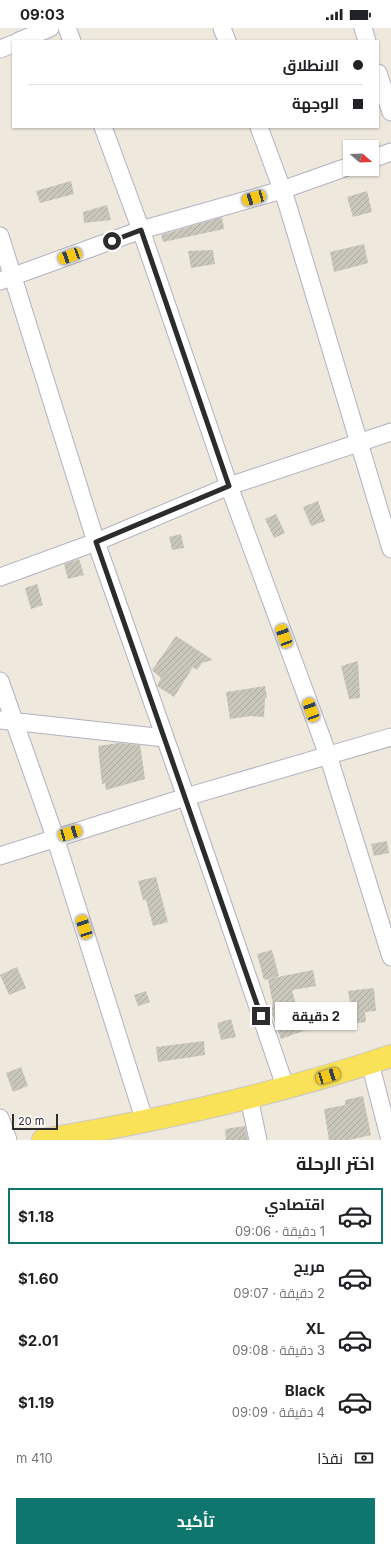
<!DOCTYPE html>
<html lang="ar">
<meta charset="utf-8">
<style>
body{margin:0;font-family:Inter,Cairo,sans-serif;background:#f2f2f2;color:#202124;direction:rtl;height:100vh;display:flex;flex-direction:column;font-size:15px;white-space:nowrap}
*{box-sizing:border-box;margin:0}
p{font-size:13px;color:#757577}
.icon{flex:none;width:22px;height:22px;fill:none;stroke:currentColor;stroke-width:2;stroke-linecap:round;stroke-linejoin:round}
.map{position:relative;height:1112px;overflow:hidden;direction:ltr}
.side{display:flex;flex-direction:column;background:#fff;flex:1}
.side>*{flex:none}
.banner{position:absolute;left:12px;top:12px;width:367px;height:88px;border-radius:0px;box-shadow:0 1px 3px #0004;direction:rtl;display:grid;align-content:center;height:88px;padding:0 16px;background:#fff}
.needle{width:26px;rotate:109deg}
.fabs{position:absolute;left:343px;top:112px;display:grid;gap:8px}
.fabs a{display:grid;place-items:center;width:36px;height:36px;border-radius:0px;background:#fff;box-shadow:0 1px 3px #0004;font-size:20px}
.scale{position:absolute;left:12px;bottom:10px;width:46px;box-sizing:border-box;padding-left:4px;border:2px solid #2c2c2c;border-top:0;font-size:11px;line-height:14px;white-space:nowrap;color:#2c2c2c;-webkit-text-stroke:3px #fff;paint-order:stroke}
.end{position:absolute;width:18px;height:18px;margin:-9px;border:5px solid #2c2c2c;background:#fff;box-shadow:0 0 0 2px #fff}
.from{border-radius:50%}
.bubble{position:absolute;height:28px;border-radius:0px;background:#fff;box-shadow:0 1px 3px #0004;font-size:13px;font-weight:700;line-height:28px;text-align:center;direction:rtl}
.car{position:absolute;width:12px;height:24px;margin:-12px -6px;border-radius:5px;box-shadow:0 0 3px 1px #0007;background:linear-gradient(#f5c518 24%,#345 0 40%,#f5c518 0 76%,#345 0 86%,#f5c518 0)}
.banner b{display:flex;align-items:center;gap:14px;height:38px;font-size:15px}
.banner b+b{border-top:1px solid #e0e0e0}
.banner i{width:10px;height:10px;background:#202124}
ul{padding:0;list-style:none}
li{display:flex;align-items:center;gap:12px;height:56px;margin:0 8px 6px;padding:0 8px;border:2px solid transparent;border-radius:0px}
li div{flex:1}
li b{display:block;font-size:15px}
li em{font-style:normal;font-weight:700}
li.on{border-color:#0f766e}
li>.icon{width:36px;height:36px;stroke-width:1.5}
h2{padding:0 16px;font-size:18px;line-height:48px}
.pay{display:flex;align-items:center;gap:10px;height:44px;padding:0 16px;font-size:15px}
.pay p{margin-inline-start:auto}
.button{display:flex;gap:8px;margin-top:auto;padding:8px 16px}
.button a{flex:1;height:46px;border-radius:0px;background:#0f766e;color:#fff;font-size:16px;font-weight:700;line-height:46px;text-align:center}
.status{display:flex;justify-content:space-between;align-items:center;height:28px;padding:0 20px;background:#fff;direction:ltr}
.status svg{height:11px;fill:currentColor}
.map>svg:first-child{display:block}
.building{fill:url(#building-hatch)}
.lines{fill:none;stroke-linecap:round;stroke-linejoin:round}
.minor-casing{stroke:#b1b2c0;stroke-width:19}
.major-casing{stroke:#c8c8c8;stroke-width:24}
.minor{stroke:#fff;stroke-width:17}
.major{stroke:#f9e158;stroke-width:22}
.route{stroke:#2c2c2c;stroke-width:5}
</style>
<div class="status"><b>09:03</b><svg viewBox="0 0 49 12"><path d="M0 12V9h3v3zM5 12V6h3v6zM10 12V3h3v9zM15 12V0h3v12zM26 1h20v11H26zM47 4h2v5h-2z"/></svg></div>
<div class="map">
<svg width="391" height="1112" viewBox="0 0 391 1112">
<defs>
<pattern id="building-hatch" width="6" height="6" patternUnits="userSpaceOnUse"><rect width="6" height="6" fill="#c9c6bc"/><path d="M-1 1l2-2M0 6l6-6M5 7l2-2" fill="none" stroke="#adaaa2"/></pattern>
</defs>
<rect width="100%" height="100%" fill="#eee8dd"/>
<!-- building -->
<g class="building">
<polygon points="71,153 74,166 40,175 36,163"/>
<polygon points="367,163 372,184 353,189 347,169"/>
<polygon points="107,177 111,192 84,195 83,184"/>
<polygon points="222,189 224,201 163,214 161,207"/>
<polygon points="364,216 368,235 334,244 330,224"/>
<polygon points="213,222 215,236 191,240 188,223"/>
<polygon points="318,473 325,493 311,498 303,479"/>
<polygon points="276,486 285,505 274,510 265,491"/>
<polygon points="181,506 184,520 172,522 169,509"/>
<polygon points="79,531 84,547 68,551 64,536"/>
<polygon points="37,556 43,577 31,581 25,560"/>
<polygon points="176,608 213,632 202,635 197,642 193,639 174,669 157,658 161,650 152,642"/>
<polygon points="358,633 360,670 349,671 341,638"/>
<polygon points="265,658 267,669 265,670 264,689 251,688 230,691 226,664"/>
<polygon points="119,715 140,717 145,751 106,762 105,755 102,756 98,718"/>
<polygon points="387,813 389,825 374,828 371,816"/>
<polygon points="156,849 168,894 153,898 146,872 143,872 138,853"/>
<polygon points="272,922 279,948 264,952 257,926"/>
<polygon points="17,939 26,960 9,967 0,947"/>
<polygon points="313,942 316,958 292,962 300,992 350,974 348,963 374,960 376,983 365,984 366,994 352,996 351,986 281,1011 269,978 273,977 268,951"/>
<polygon points="146,963 150,974 138,978 134,967"/>
<polygon points="231,991 236,1009 221,1012 217,995"/>
<polygon points="204,1013 205,1027 158,1034 156,1019"/>
<polygon points="21,1039 28,1058 13,1064 6,1045"/>
<polygon points="363,1068 371,1107 349,1112 329,1112 324,1081 345,1077 345,1072"/>
<polygon points="245,1098 248,1112 226,1112 225,1101"/>
</g>
<g class="lines">
<!-- minor casing -->
<g class="minor-casing">
<g id="minor">
<polyline points="67,0 72,13"/>
<polyline points="222,0 227,13"/>
<polyline points="363,0 367,13"/>
<polyline points="19,13 50,0"/>
<polyline points="0,21 13,16"/>
<polyline points="378,45 391,84"/>
<polyline points="103,99 141,202 229,458 328,727 391,929"/>
<polyline points="259,99 286,172 391,521"/>
<polyline points="372,131 391,124"/>
<polyline points="0,208 96,514 186,769 286,1061"/>
<polyline points="0,253 141,202 282,162 350,138"/>
<polyline points="0,549 96,514 229,458 391,404"/>
<polyline points="0,653 55,809 145,1094"/>
<polyline points="0,692 165,710"/>
<polyline points="0,828 186,769 391,709"/>
<polyline points="370,1035 390,1112"/>
<polyline points="249,1070 258,1112"/>
<polyline points="0,1090 8,1112"/>
</g>
</g>
<!-- major casing -->
<g class="major-casing">
<path id="major" d="M43,1112c118,-20 235,-46 348,-84"/>
</g>
<!-- minor -->
<use href="#minor" class="minor"/>
<!-- major -->
<use href="#major" class="major"/>
</g>
<g class="lines">
<!-- route -->
<polyline class="route" points="112,213 141,202 229,458 96,514 261,988"/>
</g>
</svg>
<div class="fabs">
<a><svg class="needle" viewBox="-14 -14 28 28"><path d="M0-13l5 13h-10z" fill="#e53935"/><path d="M0 13l5-13h-10z" fill="#757577"/></svg></a>
</div>
<div class="scale">20 m</div>
<i class="end from" style="left:112px;top:213px"></i>
<i class="end" style="left:261px;top:988px"></i>
<div class="bubble" style="left:275px;top:974px;width:82px">2 دقيقة</div>
<i class="car" style="left:254px;top:170px;rotate:254deg"></i>
<i class="car" style="left:70px;top:228px;rotate:250deg"></i>
<i class="car" style="left:284px;top:608px;rotate:340deg"></i>
<i class="car" style="left:311px;top:682px;rotate:340deg"></i>
<i class="car" style="left:70px;top:805px;rotate:73deg"></i>
<i class="car" style="left:84px;top:899px;rotate:342deg"></i>
<i class="car" style="left:328px;top:1048px;rotate:73deg"></i>
<div class="banner">
<b><i class="from"></i>الانطلاق</b>
<b><i></i>الوجهة</b>
</div>
</div>
<section class="side">
<h2>اختر الرحلة</h2>
<ul>
<li class="on"><svg class="icon" aria-label="car" viewBox="0 0 24 24"><path d="M5 17H2v-5l4-1 3-4h7l3 4 3 1v5h-3M9 17h6M6 11h13"/><circle cx="7" cy="17" r="2"/><circle cx="17" cy="17" r="2"/></svg><div><b>اقتصادي</b><p>1 دقيقة · 09:06</p></div><em>$1.18</em></li>
<li><svg class="icon" aria-label="car" viewBox="0 0 24 24"><path d="M5 17H2v-5l4-1 3-4h7l3 4 3 1v5h-3M9 17h6M6 11h13"/><circle cx="7" cy="17" r="2"/><circle cx="17" cy="17" r="2"/></svg><div><b>مريح</b><p>2 دقيقة · 09:07</p></div><em>$1.60</em></li>
<li><svg class="icon" aria-label="car" viewBox="0 0 24 24"><path d="M5 17H2v-5l4-1 3-4h7l3 4 3 1v5h-3M9 17h6M6 11h13"/><circle cx="7" cy="17" r="2"/><circle cx="17" cy="17" r="2"/></svg><div><b>XL</b><p>3 دقيقة · 09:08</p></div><em>$2.01</em></li>
<li><svg class="icon" aria-label="car" viewBox="0 0 24 24"><path d="M5 17H2v-5l4-1 3-4h7l3 4 3 1v5h-3M9 17h6M6 11h13"/><circle cx="7" cy="17" r="2"/><circle cx="17" cy="17" r="2"/></svg><div><b>Black</b><p>4 دقيقة · 09:09</p></div><em>$1.19</em></li>
</ul>
<div class="pay"><svg class="icon" aria-label="cash" viewBox="0 0 24 24"><path d="M3 7h18v10H3z"/><circle cx="12" cy="12" r="2"/></svg>نقدًا<p>410 m</p></div>
<div class="button"><a>تأكيد</a></div>
</section>
